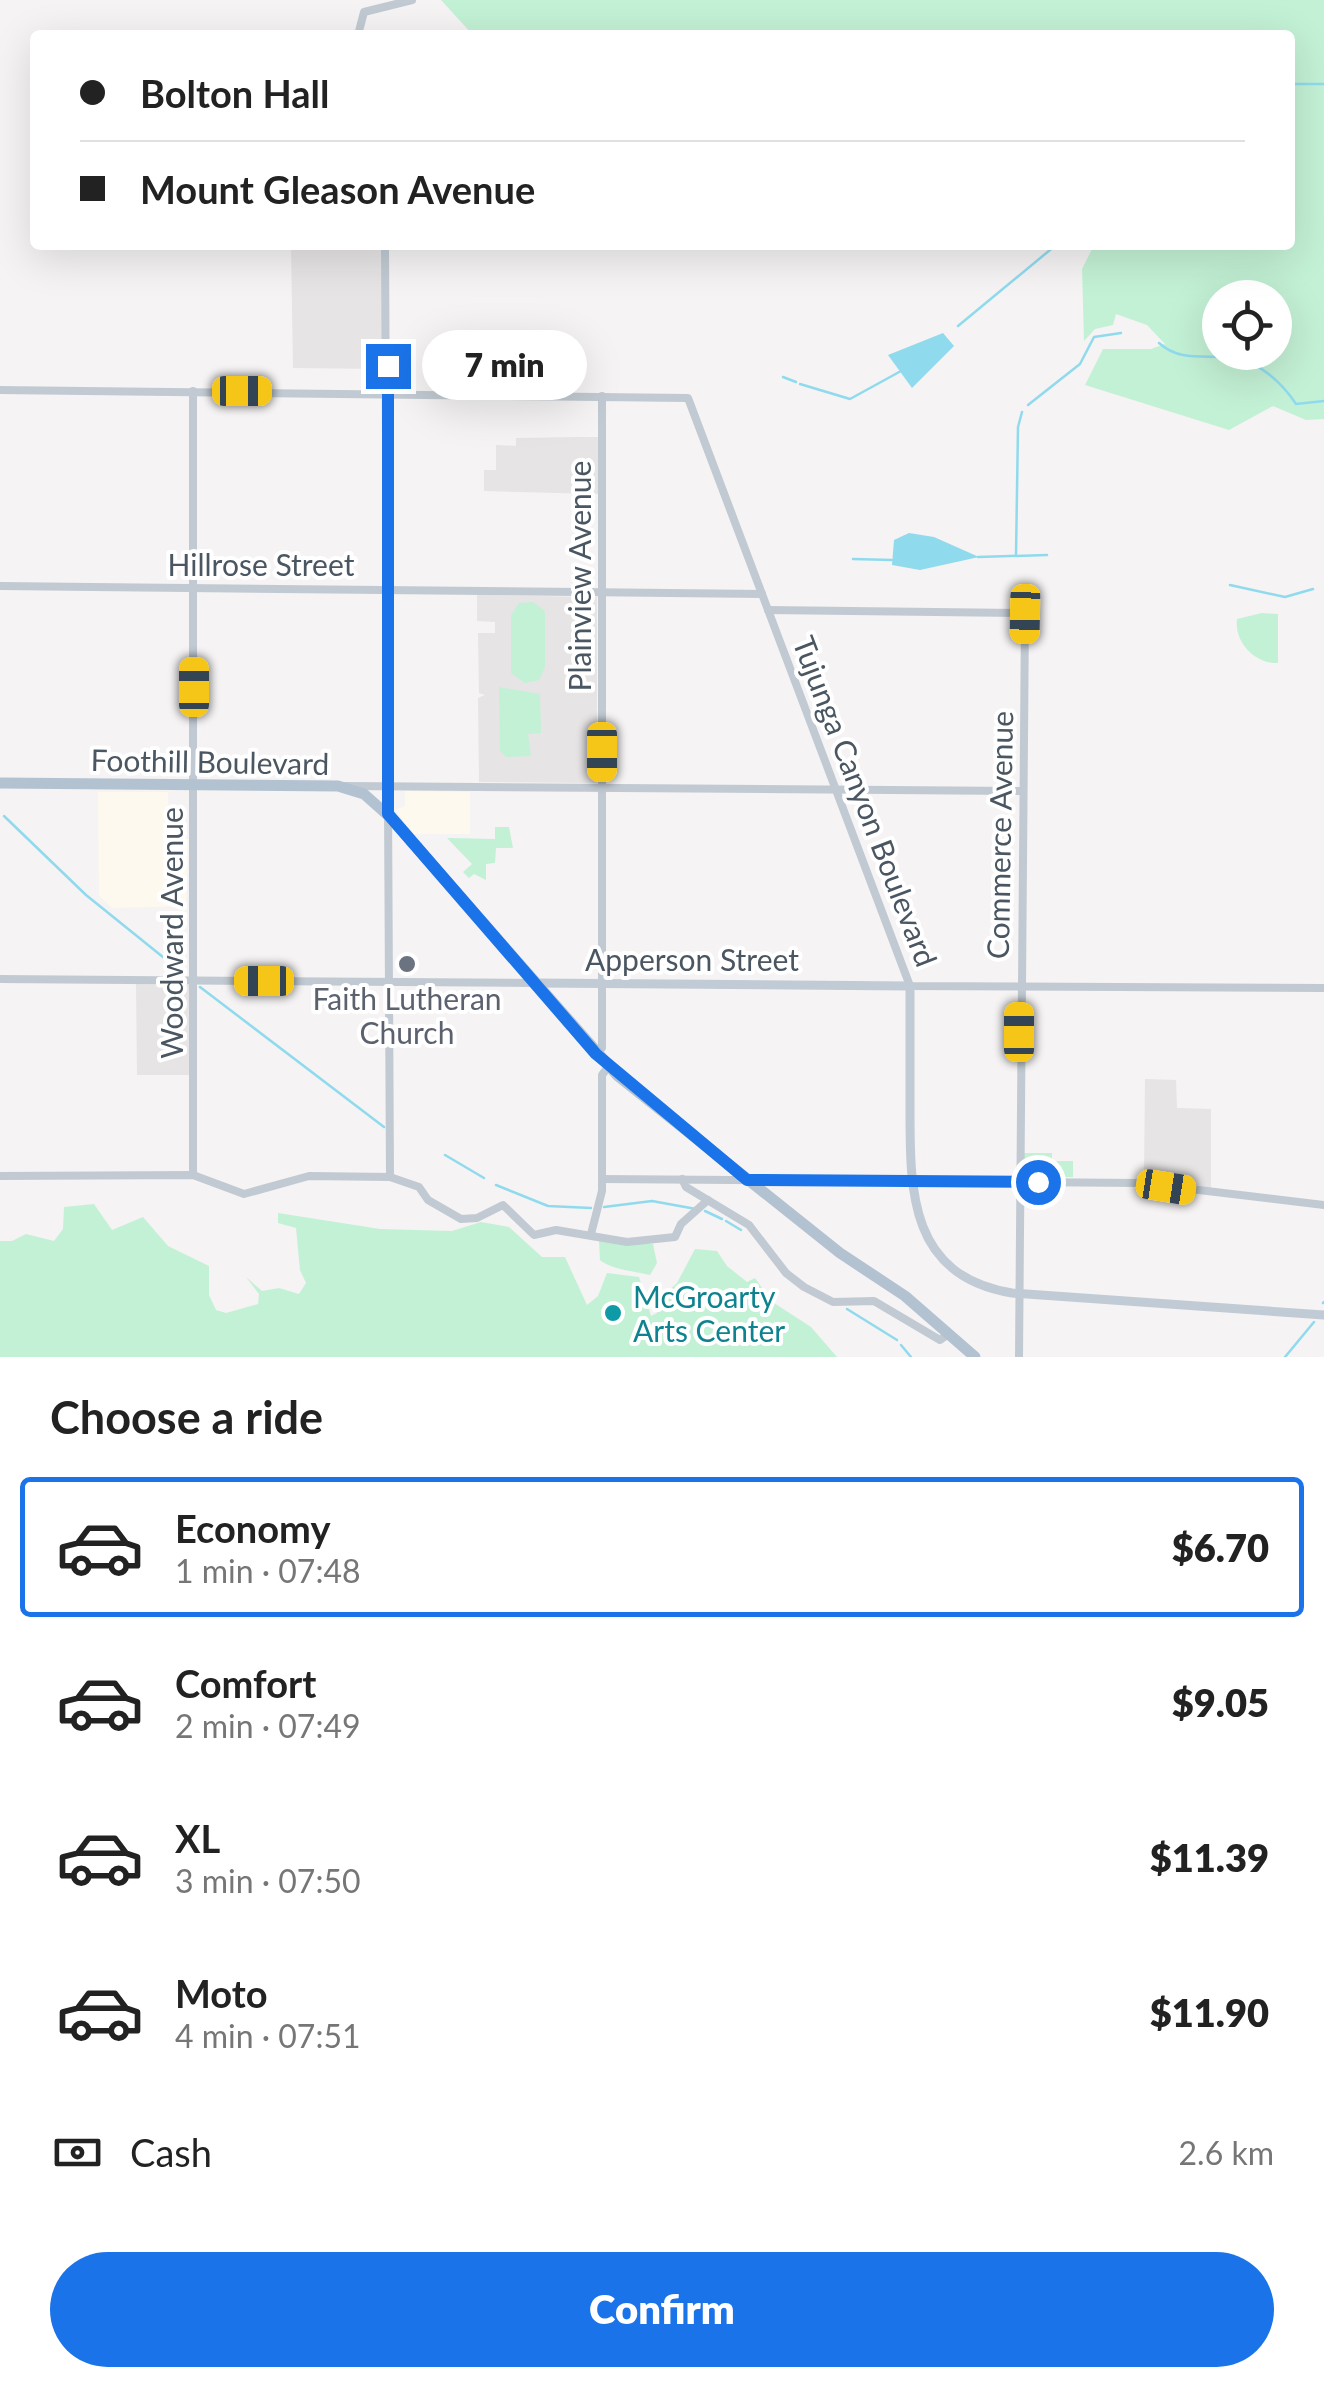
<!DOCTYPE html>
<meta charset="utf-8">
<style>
body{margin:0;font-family:Lato,sans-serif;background:#f6f6f6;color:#222;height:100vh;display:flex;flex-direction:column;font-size:38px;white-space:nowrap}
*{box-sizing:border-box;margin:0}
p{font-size:32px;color:#767676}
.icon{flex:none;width:55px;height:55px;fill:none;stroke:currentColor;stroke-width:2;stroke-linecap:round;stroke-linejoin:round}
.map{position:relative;height:1357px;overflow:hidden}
.sheet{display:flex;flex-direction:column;background:#fff;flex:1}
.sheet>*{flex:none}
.banner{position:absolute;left:30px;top:30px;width:1265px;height:220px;border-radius:10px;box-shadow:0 10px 40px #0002;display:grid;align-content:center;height:220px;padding:0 50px;background:#fff}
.fabs{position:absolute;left:1202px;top:280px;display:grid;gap:20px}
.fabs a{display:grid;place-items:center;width:90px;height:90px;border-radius:50%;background:#fff;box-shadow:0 10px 40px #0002;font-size:50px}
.end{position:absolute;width:45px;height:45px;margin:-22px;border:12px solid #1a73e8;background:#fff;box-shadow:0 0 0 5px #fff}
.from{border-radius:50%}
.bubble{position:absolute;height:70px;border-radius:35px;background:#fff;box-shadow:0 10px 40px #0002;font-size:32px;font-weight:800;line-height:70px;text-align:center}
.car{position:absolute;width:30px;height:60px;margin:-30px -15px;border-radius:12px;box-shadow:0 0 8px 2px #0007;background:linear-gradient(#f5c518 24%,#345 0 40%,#f5c518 0 76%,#345 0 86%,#f5c518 0)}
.banner b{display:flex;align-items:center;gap:35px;height:95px;font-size:38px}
.banner b+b{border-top:2px solid #e0e0e0}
.banner i{width:25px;height:25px;background:#222}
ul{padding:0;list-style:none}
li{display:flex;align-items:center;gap:30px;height:140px;margin:0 20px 15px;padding:0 30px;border:5px solid transparent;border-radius:10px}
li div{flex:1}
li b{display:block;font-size:38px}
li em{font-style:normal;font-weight:800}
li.current{border-color:#1a73e8}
li>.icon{width:90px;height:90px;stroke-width:1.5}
h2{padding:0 50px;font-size:45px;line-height:120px}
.pay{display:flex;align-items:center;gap:25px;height:110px;padding:0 50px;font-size:38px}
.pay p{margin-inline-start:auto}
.primary-button{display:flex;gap:20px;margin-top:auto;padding:20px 50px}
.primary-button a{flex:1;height:115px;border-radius:60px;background:#1a73e8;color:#fff;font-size:40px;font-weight:800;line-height:115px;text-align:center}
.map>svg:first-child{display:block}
.commercial{fill:#fdf9ef}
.education{fill:#e6e4e5}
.green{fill:#c3f1d5;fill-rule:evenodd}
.water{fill:#90daee}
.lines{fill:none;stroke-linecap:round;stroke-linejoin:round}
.stream{stroke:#90daee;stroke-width:2.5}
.tertiary{stroke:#c1cad2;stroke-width:8}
.secondary{stroke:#c1cbd6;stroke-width:9}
.primary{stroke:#b3c2d1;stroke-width:11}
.route{stroke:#1a73e8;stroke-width:12}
.worship-dot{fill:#6b7280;stroke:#fff;stroke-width:4}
.culture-dot{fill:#0f9aa8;stroke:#fff;stroke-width:4}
.labels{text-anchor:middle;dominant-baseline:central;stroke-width:8;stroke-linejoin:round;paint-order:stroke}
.street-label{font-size:30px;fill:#4a5661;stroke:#fff}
.worship-label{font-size:30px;fill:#5b616d;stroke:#fff}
.culture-label{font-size:30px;fill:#0d838f;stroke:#fff;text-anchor:start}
</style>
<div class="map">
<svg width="1324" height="1357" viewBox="0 0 1324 1357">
<rect width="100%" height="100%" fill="#f5f3f3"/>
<!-- commercial -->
<g class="commercial">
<polygon points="405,791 470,792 470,834 414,834 395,810 405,806"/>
<polygon points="98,792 168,792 168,839 189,839 186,906 112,908 99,896"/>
</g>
<!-- education -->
<g class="education">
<polygon points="291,245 382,245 383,369 293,368"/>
<polygon points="578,437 598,437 598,494 484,491 484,470 496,470 496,445 516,446 516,438"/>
<polygon points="477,595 597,597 597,783 479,782 478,698 485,695 479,693 478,633 495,633 495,622 477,621"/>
<polygon points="136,984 190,985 189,1075 137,1075"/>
<polygon points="1145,1079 1176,1080 1177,1108 1211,1109 1211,1190 1144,1176"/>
</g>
<!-- green -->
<g class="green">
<path d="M441,0h883v419l-18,1 -33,-14 -44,24 -144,-45 18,-36h48l14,-5 -18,-19 -31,-11 -3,11 -18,4 -11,12 -2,-72 12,-24h196v-210h-817zM1220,298h55v54h-55z"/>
<polygon points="533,602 545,611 545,667 539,680 525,683 511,673 511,615 519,603"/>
<path d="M1262,613l16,1v49c-23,1 -44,-21 -41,-44z"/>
<polygon points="499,687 540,694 541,733 528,734 531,756 506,757 500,751"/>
<polygon points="495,827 509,827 513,848 496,848 495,863 486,864 486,880 474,874 469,878 463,872 472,864 447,838 495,839"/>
<polygon points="1023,1153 1052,1153 1052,1161 1073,1161 1073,1177 1025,1178"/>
<polygon points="94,1204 112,1230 143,1217 168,1246 209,1266 209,1295 216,1310 226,1313 258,1304 259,1294 246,1277 262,1291 279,1288 299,1294 306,1283 300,1270 296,1228 278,1223 278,1213 380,1229 452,1231 481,1222 509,1227 542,1257 565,1257 587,1305 598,1296 607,1273 639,1277 651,1316 657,1313 658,1300 677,1283 695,1249 717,1251 727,1266 747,1282 755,1278 771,1301 811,1327 837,1357 0,1357 0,1241 12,1241 26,1234 54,1241 63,1229 64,1207"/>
<path d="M599,1240l54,4 4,19 -7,12c-16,-4 -38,-5 -50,-15z"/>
</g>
<!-- water -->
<g class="water">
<polygon points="943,333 954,346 912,388 888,355"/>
<polygon points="909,533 934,537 979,557 920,570 892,565 894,540"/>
</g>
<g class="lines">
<!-- stream -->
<g class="stream">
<polyline points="1290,84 1324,84"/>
<polyline points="958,326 1056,245"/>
<path d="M1159,343c22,20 48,11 75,15 26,4 49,26 62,46l28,-3"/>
<polyline points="783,377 796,382"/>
<polyline points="800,384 850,399 901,371"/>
<polyline points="1028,405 1080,364 1094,337 1121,333"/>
<polyline points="1016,556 1018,427 1022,412"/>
<polyline points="978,557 1047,555"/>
<polyline points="853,559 892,560"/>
<polyline points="1230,585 1285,597 1313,589"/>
<polyline points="4,816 86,895 184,974"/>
<polyline points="200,987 384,1127"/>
<polyline points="445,1155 484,1178"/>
<polyline points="496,1185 548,1206 591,1208"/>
<polyline points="604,1207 652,1201 696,1209"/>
<polyline points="705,1211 722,1219"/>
<polyline points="726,1221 741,1230"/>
<polyline points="1323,1303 1324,1302"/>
<polyline points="847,1309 897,1340"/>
<polyline points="901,1345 911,1357"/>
<polyline points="1285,1357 1314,1322"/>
</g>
<!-- tertiary -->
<g class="tertiary">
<polyline points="358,35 364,12 412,0"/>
<polyline points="385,245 390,1177"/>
<polyline points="0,390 688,398 910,986 1324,988"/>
<polyline points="0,586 762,594"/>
<polyline points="768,610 1025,613 1019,1357"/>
<polyline points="346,786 1022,791"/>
<polyline points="0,979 534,983"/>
<polyline points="595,1054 602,1048 602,396"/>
<polyline points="193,1175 193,391"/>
<polyline points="0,1176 193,1175 244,1194 309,1176 390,1177 419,1187 428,1200 461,1219 477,1218 503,1205 534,1235 556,1230 627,1242 675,1237 681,1224 708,1200"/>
<polyline points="602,1179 1140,1183 1324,1205"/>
<polyline points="682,1179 686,1187 749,1225 786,1273 804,1287 833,1302 874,1301 940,1340 947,1335"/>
<polyline points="591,1234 602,1191 602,1075 608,1067"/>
</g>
<!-- secondary -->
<path class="secondary" d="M536,983l374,3c0,41 0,82 0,122 0,83 -1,168 102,185l312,22"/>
<!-- primary -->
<polyline class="primary" points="0,783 338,786 364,794 391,818 618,1076 840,1253 905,1296 975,1357"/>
</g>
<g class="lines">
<!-- route -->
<polyline class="route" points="388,366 388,814 596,1054 747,1180 1038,1182"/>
</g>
<!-- markers -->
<circle class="worship-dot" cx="407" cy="964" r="10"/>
<circle class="culture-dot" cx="613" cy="1313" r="10"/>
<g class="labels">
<!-- street labels -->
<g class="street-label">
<text x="261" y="564">Hillrose Street</text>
<text transform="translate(579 576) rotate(-90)">Plainview Avenue</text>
<text transform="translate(210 761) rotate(1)">Foothill Boulevard</text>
<text transform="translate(866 801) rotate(69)">Tujunga Canyon Boulevard</text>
<text transform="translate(999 835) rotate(-89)">Commerce Avenue</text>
<text transform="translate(171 933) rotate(-90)">Woodward Avenue</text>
<text x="692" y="959">Apperson Street</text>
</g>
<!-- worship labels -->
<g class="worship-label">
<text x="407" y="998">Faith Lutheran<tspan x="407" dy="34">Church</tspan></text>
</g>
<!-- culture labels -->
<g class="culture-label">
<text x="633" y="1296">McGroarty<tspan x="633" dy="34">Arts Center</tspan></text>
</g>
</g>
</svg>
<div class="fabs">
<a><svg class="icon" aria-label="locate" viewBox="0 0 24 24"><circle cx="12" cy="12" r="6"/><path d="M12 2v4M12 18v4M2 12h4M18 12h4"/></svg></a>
</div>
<i class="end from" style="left:1038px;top:1182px"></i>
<i class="end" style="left:388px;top:366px"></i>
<div class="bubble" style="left:422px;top:330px;width:165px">7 min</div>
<i class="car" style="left:242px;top:391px;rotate:90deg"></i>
<i class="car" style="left:1025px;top:614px;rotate:181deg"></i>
<i class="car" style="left:194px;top:687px;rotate:0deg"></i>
<i class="car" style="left:602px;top:752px;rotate:180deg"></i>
<i class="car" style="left:264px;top:981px;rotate:270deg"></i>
<i class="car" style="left:1019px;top:1032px;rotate:0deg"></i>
<i class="car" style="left:1166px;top:1187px;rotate:99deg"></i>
<div class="banner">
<b><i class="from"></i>Bolton Hall</b>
<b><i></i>Mount Gleason Avenue</b>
</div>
</div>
<section class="sheet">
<h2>Choose a ride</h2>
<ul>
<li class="current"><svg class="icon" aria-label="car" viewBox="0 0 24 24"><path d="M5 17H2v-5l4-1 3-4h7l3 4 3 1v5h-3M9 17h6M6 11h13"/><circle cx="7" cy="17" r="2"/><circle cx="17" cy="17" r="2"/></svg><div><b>Economy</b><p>1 min · 07:48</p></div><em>$6.70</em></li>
<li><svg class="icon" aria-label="car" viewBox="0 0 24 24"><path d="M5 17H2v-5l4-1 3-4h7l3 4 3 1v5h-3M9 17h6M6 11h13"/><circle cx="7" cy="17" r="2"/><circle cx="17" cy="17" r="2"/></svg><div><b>Comfort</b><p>2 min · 07:49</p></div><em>$9.05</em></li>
<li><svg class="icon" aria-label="car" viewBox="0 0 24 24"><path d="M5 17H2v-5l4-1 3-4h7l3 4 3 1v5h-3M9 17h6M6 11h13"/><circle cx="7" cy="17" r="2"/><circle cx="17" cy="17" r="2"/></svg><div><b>XL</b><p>3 min · 07:50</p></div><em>$11.39</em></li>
<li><svg class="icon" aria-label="car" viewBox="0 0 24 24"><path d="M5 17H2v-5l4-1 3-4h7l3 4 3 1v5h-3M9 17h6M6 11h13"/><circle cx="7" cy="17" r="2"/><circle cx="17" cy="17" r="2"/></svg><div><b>Moto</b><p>4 min · 07:51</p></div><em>$11.90</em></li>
</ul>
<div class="pay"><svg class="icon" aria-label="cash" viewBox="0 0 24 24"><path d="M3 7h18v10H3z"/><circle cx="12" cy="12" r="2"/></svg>Cash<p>2.6 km</p></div>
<div class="primary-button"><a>Confirm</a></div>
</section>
